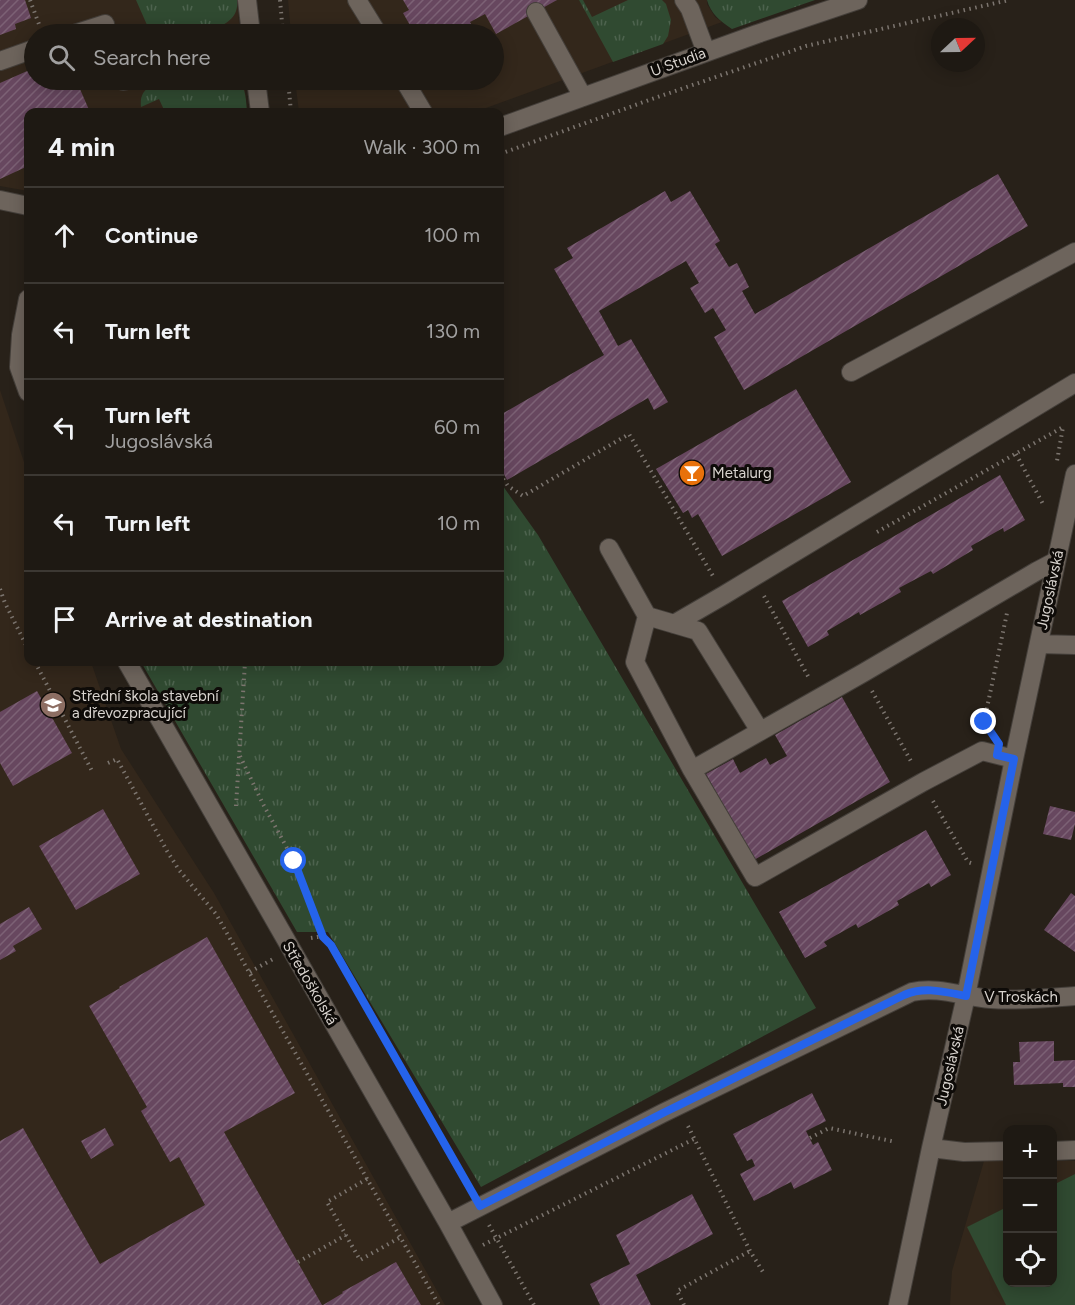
<!DOCTYPE html>
<html lang="en">
<head>
<meta charset="utf-8">
<style>
  :root { --surface:#1e1913; --page:#2b2621; --text:#f1f3f6; --muted:#a1a0a0; --line:#3c3833 }
  body { margin:0; font-family:Figtree,sans-serif; background:var(--page); color:var(--text) }
  .controls { position:absolute; right:18px; bottom:18px; display:grid; overflow:hidden; border-radius:12px; box-shadow:0 3px 15px #0003 }
  .controls button { width:54px; height:54px; display:grid; place-items:center; padding:0; border:0; border-bottom:2px solid var(--line); background:var(--surface); color:var(--text); font:30px sans-serif }
  .compass { position:absolute; left:931px; top:18px; width:54px; height:54px; border-radius:50%; background:var(--surface); box-shadow:0 3px 15px #0003; rotate:68deg }
  .stop { position:absolute; width:18px; height:18px; margin:-14px; border:4px solid #2563eb; border-radius:50%; background:#fff }
  .stop.end { background:#2563eb; border-color:#fff; box-shadow:0 2px 6px #0008 }
  .list { margin:0; padding:0; list-style:none }
  h2 { display:flex; justify-content:space-between; align-items:center; height:78px; margin:0; padding:0 24px; font-size:26px }
  h2 small { font-size:20px; font-weight:400; color:var(--muted) }
  .list li { display:grid; grid-template-columns:39px 1fr auto; gap:18px; align-items:center; box-sizing:border-box; height:96px; padding:0 24px; border-top:2px solid var(--line) }
  .list b { display:block; font-size:22px; white-space:nowrap }
  .list p { margin:0; font-size:20px; white-space:nowrap; color:var(--muted) }
  .list em { font-size:20px; font-style:normal; color:var(--muted) }
  .icon { flex:none; width:33px; height:33px; fill:none; stroke:currentColor; stroke-width:2; stroke-linecap:round; stroke-linejoin:round }
  .map { position:relative; flex:none; width:1075px; height:1305px; overflow:hidden }
  .search { position:absolute; background:var(--surface); box-shadow:0 3px 15px #0003; left:24px; top:24px; width:480px; height:66px; display:flex; align-items:center; gap:15px; box-sizing:border-box; padding:0 21px; border-radius:33px; color:var(--muted); font-size:22px }
  .panel { position:absolute; background:var(--surface); box-shadow:0 3px 15px #0003; left:24px; top:108px; width:480px; height:558px; border-radius:12px }
  .map>svg:first-child { display:block }
  .built { fill:#33271b }
  .grass { fill:url(#grass-tufts) }
  .garden { fill:#304a31 }
  .building { fill:url(#building-hatch) }
  .lines { fill:none; stroke-linecap:round; stroke-linejoin:round }
  .minor-casing { stroke:#443f3a; stroke-width:20 }
  .path { stroke:#7c756f; stroke-width:4; stroke-dasharray:1.5 4.5; stroke-linecap:butt }
  .minor { stroke:#6d645c; stroke-width:18 }
  .route { stroke:#2563eb; stroke-width:8 }
  .labels { text-anchor:middle; stroke-width:6; stroke-linejoin:round; paint-order:stroke }
  .street-label { font-size:15px; fill:#d9d4cf; stroke:#0e0b08 }
  .poi-label { font-size:15px; fill:#d9d4cf; stroke:#0e0b08; text-anchor:start }
</style>
</head>
<body>
<div class="map">
<svg width="1075" height="1305" viewBox="0 0 1075 1305">
  <defs>
    <pattern id="grass-tufts" width="24" height="20" patternUnits="userSpaceOnUse" patternTransform="scale(1.5)"><rect width="24" height="20" fill="#304a31"/><path d="M3 7l-1-3M5 7V3M7 7l1-3M15 17l-1-3M17 17v-4M19 17l1-3" fill="none" stroke="#4d634e"/></pattern>
    <pattern id="building-hatch" width="6" height="6" patternUnits="userSpaceOnUse" patternTransform="scale(1.5)"><rect width="6" height="6" fill="#67475f"/><path d="M-1 1l2-2M0 6l6-6M5 7l2-2" fill="none" stroke="#7c6175"/></pattern>
  </defs>
  <rect width="100%" height="100%" fill="#282119"/>
  <path class="built" d="M 0,0 L 237,0 L 240,34 L 34,34 L 34,80 L 244,80 L 247,112 L 28,112 L 28,191 L 0,186 Z
    M 288,0 L 707,0 L 707,4 L 715,17 L 722,22 L 475,112 L 299,112 L 295,80 L 494,80 L 494,34 L 291,34 Z
    M 0,390 L 28,474 L 28,662 L 91,662 L 121,749 L 214,893 L 445,1305 L 0,1305 Z
    M 984,1161 L 1007,1161 L 1008,1282 L 1052,1282 L 1053,1161 L 1075,1161 L 1075,1305 L 950,1305 L 952,1271 Z"/>
  <path class="grass" d="M 136,0 L 237,0 C 239,17 227,24 212,30 C 208,31 203,34 199,34 C 184,37 167,35 151,34 Z
    M 579,0 L 583,0 L 592,17 L 628,0 L 662,0 L 666,4 L 671,20 L 668,36 L 663,44 L 613,62 Z
    M 707,0 L 815,0 L 732,29 C 720,21 711,14 707,0 Z
    M 171,80 L 239,80 C 246,89 246,101 247,112 L 165,112 L 159,99 L 141,107 C 139,86 154,85 171,80 Z
    M 500,482 L 538,535 L 816,1008 L 481,1187 L 328,932 L 297,932 L 141,662 L 500,662 Z"/>
  <path class="garden" d="M 1075,1174 L 1075,1305 L 1006,1305 L 967,1227 L 1007,1207 L 1008,1282 L 1052,1282 L 1053,1185 Z"/>
  <path class="building" d="M 0,0 L 25,0 L 31,18 L 15,24 L 16,29 L 0,35 Z
    M 403,0 L 557,0 L 496,34 L 485,14 L 470,22 L 476,33 L 473,34 L 415,34 L 403,13 L 409,10 Z
    M 34,68 L 34,80 L 76,80 L 90,112 L 28,112 L 28,166 L 0,179 L 0,83 Z
    M 998,174 L 1028,226 L 744,390 L 714,337 L 726,330 L 713,308 L 705,313 L 690,288 L 699,283 L 686,261 L 599,311 L 618,346 L 631,339 L 668,402 L 654,410 L 648,398 L 507,480 L 500,467 L 500,415 L 604,355 L 554,269 L 573,258 L 567,248 L 665,191 L 671,202 L 690,191 L 720,241 L 715,244 L 729,267 L 737,263 L 749,287 L 742,291 L 755,314 Z
    M 796,389 L 851,482 L 722,556 L 698,514 L 692,518 L 688,510 L 683,513 L 656,469 Z
    M 1000,475 L 1025,520 L 1004,532 L 1003,528 L 971,546 L 973,550 L 933,574 L 931,571 L 899,588 L 901,592 L 860,615 L 859,612 L 827,631 L 829,635 L 808,647 L 782,601 Z
    M 37,691 L 72,753 L 13,786 L 0,763 L 0,712 Z
    M 842,697 L 890,782 L 754,860 L 706,774 L 733,759 L 740,773 L 766,758 L 770,765 L 787,756 L 775,735 Z
    M 1050,806 L 1075,812 L 1075,824 L 1071,840 L 1043,834 Z
    M 103,809 L 140,874 L 76,910 L 39,846 Z
    M 926,830 L 951,875 L 931,887 L 929,883 L 897,901 L 899,905 L 858,928 L 856,924 L 824,942 L 827,946 L 805,958 L 779,912 Z
    M 1071,893 L 1075,896 L 1075,952 L 1044,930 Z
    M 29,907 L 42,929 L 13,946 L 16,951 L 0,960 L 0,924 Z
    M 207,937 L 295,1093 L 224,1132 L 322,1305 L 0,1305 L 0,1141 L 23,1128 L 100,1264 L 205,1205 L 179,1157 L 170,1162 L 141,1111 L 147,1107 L 89,1006 L 120,988 L 119,987 Z
    M 1054,1041 L 1054,1061 L 1075,1060 L 1075,1087 L 1063,1087 L 1063,1083 L 1014,1085 L 1013,1062 L 1020,1062 L 1019,1042 Z
    M 812,1093 L 826,1121 L 806,1131 L 813,1145 L 818,1142 L 832,1170 L 794,1189 L 791,1182 L 754,1201 L 740,1174 L 755,1166 L 752,1159 L 747,1161 L 733,1134 Z
    M 105,1128 L 114,1145 L 91,1159 L 81,1141 Z
    M 692,1194 L 713,1234 L 636,1275 L 651,1305 L 600,1305 L 590,1284 L 630,1264 L 616,1235 Z
    M 396,1262 L 421,1305 L 323,1305 L 343,1293 L 342,1292 Z"/>
  <g class="lines">
    <g class="minor-casing">
      <path id="minor" d="M 247,0 L 251,34
        M 357,0 L 378,34
        M 684,0 L 690,9 L 706,52
        M 536,12 L 583,97
        M 74,34 L 105,24
        M 0,61 L 34,49
        M 256,80 L 260,112
        M 404,80 L 423,112
        M 123,81 L 128,80
        M 500,127 L 757,34 L 858,0
        M 0,200 L 28,206
        M 28,299 L 21,335 L 19,367 L 28,392
        M 851,372 L 1075,252
        M 609,548 L 647,616 L 635,662 L 692,770 L 755,877 L 923,782 L 982,751 L 1014,759
        M 647,616 L 698,631 L 760,731
        M 674,624 L 724,595 L 1075,383
        M 1039,644 L 1075,645
        M 127,662 L 448,1223 L 493,1305
        M 692,770 L 863,673 L 1037,571 L 1056,561
        M 931,1148 L 964,1152 L 1008,1151
        M 1052,1151 L 1075,1150
        M 448,1223 L 663,1113 L 912,992 C 938,986 964,997 991,999 C 1018,1001 1047,998 1075,996
        M 898,1305 L 931,1148 L 966,996 L 1014,759 L 1075,474"/>
    </g>
    <path class="path" d="M 30,0 L 40,27
      M 280,0 L 283,34
      M 288,80 L 291,112
      M 500,154 L 652,99 L 806,46 L 1009,0
      M 1016,454 L 1044,506
      M 500,474 L 508,486 L 523,496 L 629,434 L 713,576
      M 877,532 L 1063,427 L 1057,461
      M 0,589 L 5,603 L 28,649
      M 764,596 L 809,678
      M 35,662 L 92,771
      M 872,691 L 912,763
      M 990,731 L 984,722 L 1007,613
      M 240,756 L 263,804 L 294,861 L 323,937
      M 108,763 L 117,759 L 167,851 L 179,870 L 216,914 L 439,1305
      M 933,801 L 968,862 L 971,863
      M 236,806 L 245,662
      M 311,938 L 317,937 L 323,937 L 331,945 L 470,1189
      M 250,972 L 273,959
      M 688,1126 L 750,1251 L 763,1272
      M 810,1138 L 829,1128 L 896,1142
      M 367,1179 L 327,1202 L 360,1260 L 401,1237
      M 489,1225 L 534,1305
      M 483,1245 L 694,1139
      M 298,1262 L 346,1235
      M 684,1305 L 677,1291 L 750,1251"/>
    <use href="#minor" class="minor"/>
  </g>
  <g class="lines">
    <path class="route" d="M 294,861 L 323,937 L 331,945 L 480,1206 L 663,1113 L 904,995 C 925,986 945,992 966,996 L 1014,759 L 997,755 L 999,744 L 984,722"/>
  </g>
  <defs>
    <g id="bar-disc" transform="scale(1.35)"><circle r="9.5" fill="#e8710a" stroke="#0e0b08"/><path d="M-6-5H6L.8 .8V4.5H3.5V6h-7V4.5H-.8V.8Z" fill="#fff"/></g>
    <g id="school-disc" transform="scale(1.35)"><circle r="9.5" fill="#8d6e63" stroke="#0e0b08"/><path d="M0-5L7-2L0 1L-7-2ZM-4 1L0 2.5L4 1V4Q0 6-4 4Z" fill="#fff"/></g>
  </defs>
  <g fill-rule="evenodd">
    <use href="#bar-disc" x="692" y="473"/>
    <use href="#school-disc" x="53" y="705"/>
  </g>
  <g class="labels">
    <g class="street-label">
      <text transform="translate(678 62) rotate(-20)" y="5">U Studia</text>
      <text transform="translate(1050 590) rotate(-78)" y="5">Jugoslávská</text>
      <text transform="translate(310 983) rotate(60)" y="5">Středoškolská</text>
      <text x="1021" y="1002">V Troskách</text>
      <text transform="translate(950 1066) rotate(-77)" y="5">Jugoslávská</text>
    </g>
    <g class="poi-label">
      <text x="712" y="478">Metalurg</text>
      <text x="72" y="701">Střední škola stavební<tspan x="72" dy="17">a dřevozpracující</tspan></text>
    </g>
  </g>
</svg>
<div class="controls">
<button>+</button>
<button>−</button>
<button><svg class="icon" aria-label="locate" viewBox="0 0 24 24"><circle cx="12" cy="12" r="6"/><path d="M12 2v4M12 18v4M2 12h4M18 12h4"/></svg></button>
</div>
<svg class="compass" viewBox="-18 -18 36 36"><path d="M0-13l5 13h-10z" fill="#e53935"/><path d="M0 13l5-13h-10z" fill="#a1a0a0"/></svg>
<div class="stop" style="left:294px;top:861px"></div>
<div class="stop end" style="left:984px;top:722px"></div>
<div class="search"><svg class="icon" aria-label="search" viewBox="0 0 24 24"><circle cx="10" cy="10" r="6"/><path d="M15 15l6 6"/></svg>Search here</div>
<section class="panel">
<h2>4 min<small>Walk · 300 m</small></h2>
<ul class="list">
<li><svg class="icon" aria-label="ahead" viewBox="0 0 24 24"><path d="M12 20V5M6 11l6-6 6 6"/></svg><div><b>Continue</b></div><em>100 m</em></li>
<li><svg class="icon" aria-label="left" viewBox="0 0 24 24"><path d="M17 20v-9H6M10 6l-5 5 5 5"/></svg><div><b>Turn left</b></div><em>130 m</em></li>
<li><svg class="icon" aria-label="left" viewBox="0 0 24 24"><path d="M17 20v-9H6M10 6l-5 5 5 5"/></svg><div><b>Turn left</b><p>Jugoslávská</p></div><em>60 m</em></li>
<li><svg class="icon" aria-label="left" viewBox="0 0 24 24"><path d="M17 20v-9H6M10 6l-5 5 5 5"/></svg><div><b>Turn left</b></div><em>10 m</em></li>
<li><svg class="icon" aria-label="arrive" viewBox="0 0 24 24"><path d="M6 21V4h12l-3 4 3 4H6"/></svg><div><b>Arrive at destination</b></div></li>
</ul>
</section>
</div>
</body>
</html>
